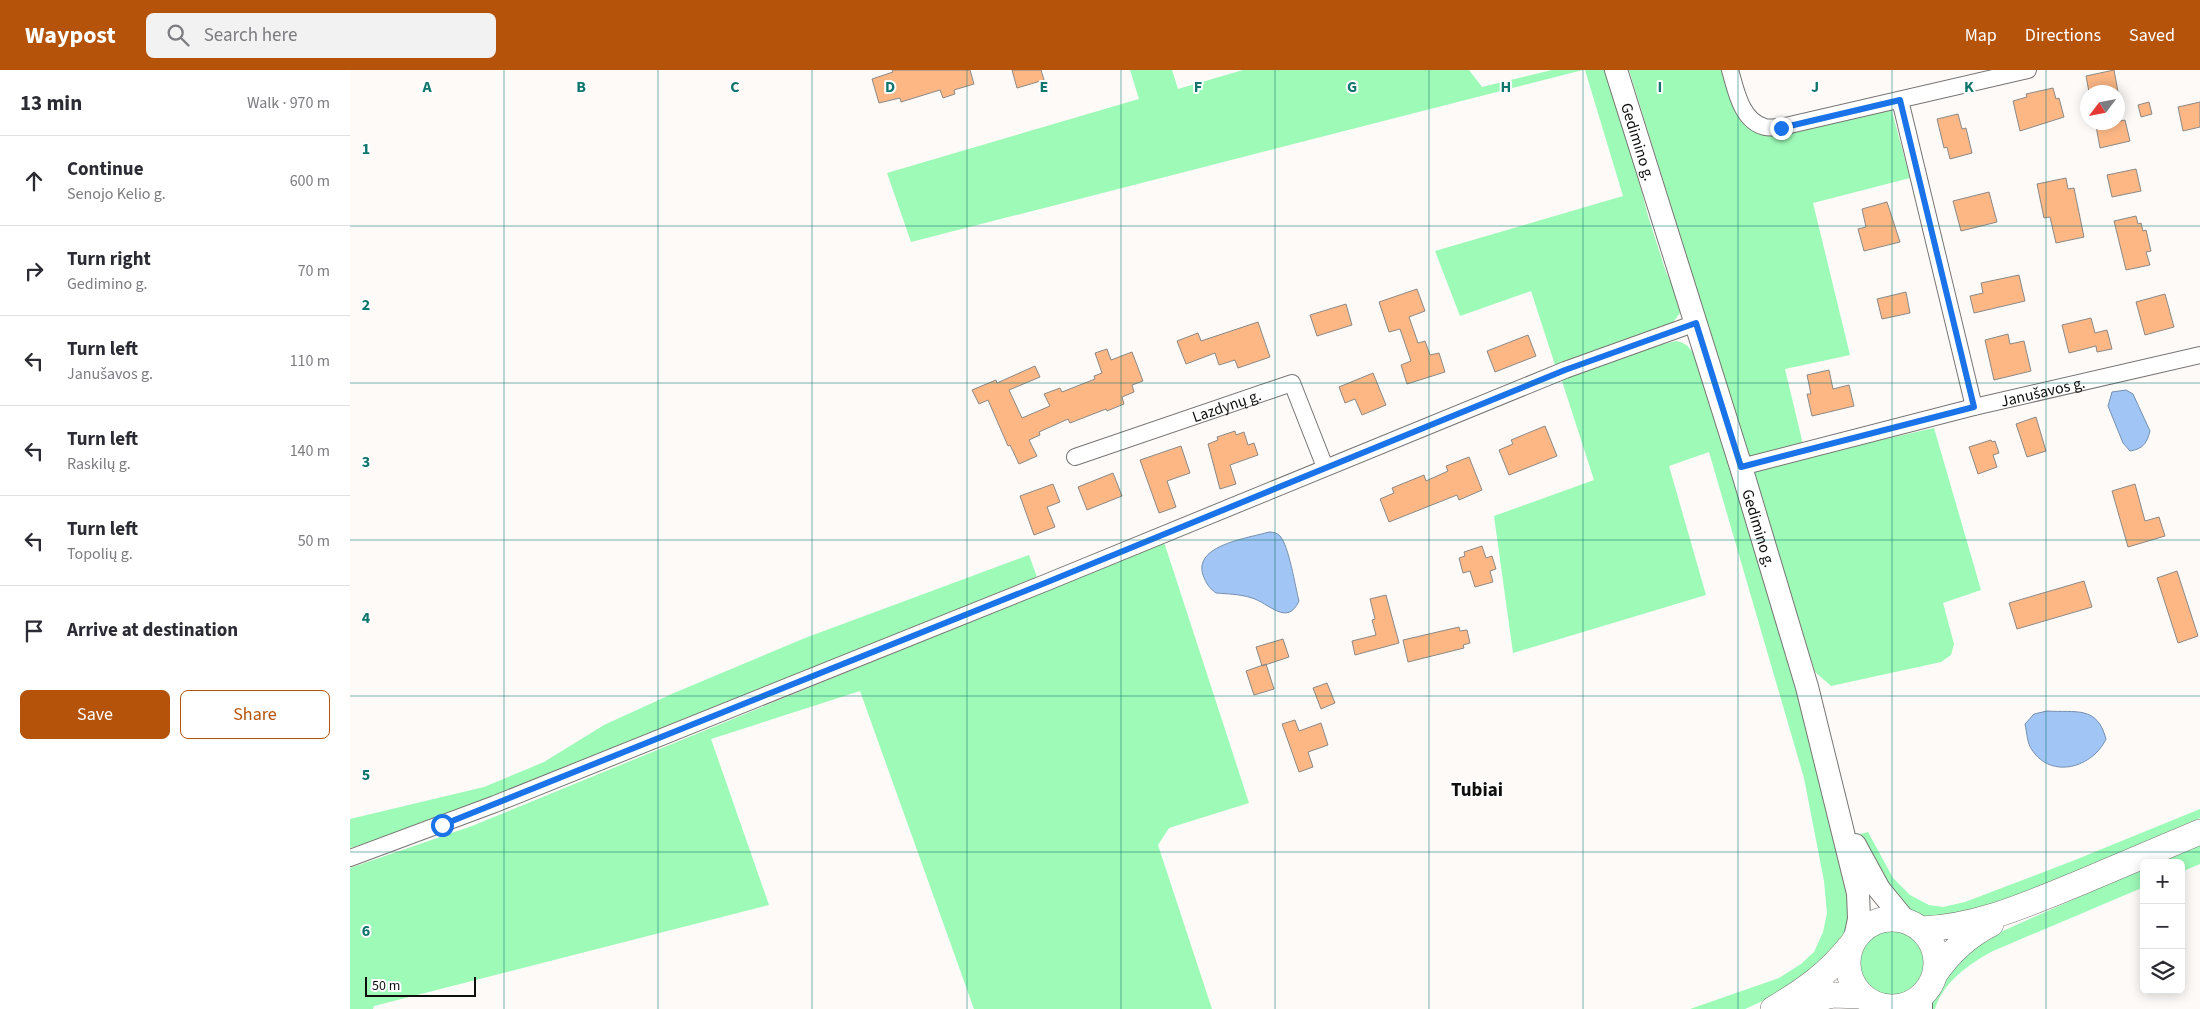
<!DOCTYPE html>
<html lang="en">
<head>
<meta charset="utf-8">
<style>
  :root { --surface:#fff; --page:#f2f2f3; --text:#2b2b33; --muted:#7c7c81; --line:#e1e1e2; --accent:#b45309 }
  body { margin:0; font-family:"Source Sans 3",sans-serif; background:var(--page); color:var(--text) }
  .controls { position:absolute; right:15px; bottom:15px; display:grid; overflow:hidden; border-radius:8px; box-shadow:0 2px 12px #0003 }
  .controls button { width:45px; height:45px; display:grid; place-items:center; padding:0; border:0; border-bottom:1px solid var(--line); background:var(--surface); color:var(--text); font:25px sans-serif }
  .compass { position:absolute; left:1730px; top:15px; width:45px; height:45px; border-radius:50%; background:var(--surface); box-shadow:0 2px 12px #0003; rotate:238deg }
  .scale { position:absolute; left:15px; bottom:12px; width:111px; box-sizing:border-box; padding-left:5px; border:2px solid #0e0e0d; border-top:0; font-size:14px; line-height:18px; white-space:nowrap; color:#0e0e0d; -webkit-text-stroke:4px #fff; paint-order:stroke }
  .stop { position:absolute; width:15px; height:15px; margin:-11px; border:4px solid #1a73e8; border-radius:50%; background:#fff }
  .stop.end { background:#1a73e8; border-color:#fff; box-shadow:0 1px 5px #0008 }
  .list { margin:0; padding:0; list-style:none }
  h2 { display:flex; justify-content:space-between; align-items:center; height:65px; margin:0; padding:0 20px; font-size:21px }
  h2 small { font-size:16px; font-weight:400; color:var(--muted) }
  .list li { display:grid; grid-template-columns:32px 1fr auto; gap:15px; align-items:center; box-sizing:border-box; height:90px; padding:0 20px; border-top:1px solid var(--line) }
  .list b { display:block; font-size:19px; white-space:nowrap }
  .list p { margin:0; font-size:16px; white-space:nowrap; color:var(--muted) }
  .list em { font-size:16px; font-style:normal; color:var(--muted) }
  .actions { display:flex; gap:10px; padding:15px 20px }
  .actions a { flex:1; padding:11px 0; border:1px solid var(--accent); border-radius:8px; text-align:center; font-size:18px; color:var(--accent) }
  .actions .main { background:var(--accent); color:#fff }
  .icon { flex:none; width:28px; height:28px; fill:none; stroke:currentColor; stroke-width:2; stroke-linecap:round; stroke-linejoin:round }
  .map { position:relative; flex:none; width:1850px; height:939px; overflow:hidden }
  header { display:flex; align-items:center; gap:30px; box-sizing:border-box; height:70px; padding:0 25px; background:var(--accent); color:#fff }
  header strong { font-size:24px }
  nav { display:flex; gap:28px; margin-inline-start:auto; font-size:18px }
  .search { width:350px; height:45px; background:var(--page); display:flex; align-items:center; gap:12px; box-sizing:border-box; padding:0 18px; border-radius:8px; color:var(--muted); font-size:19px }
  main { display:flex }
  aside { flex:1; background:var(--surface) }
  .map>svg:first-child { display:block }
  .green { fill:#9dfab7 }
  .water { fill:#a1c6f5; stroke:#758faf }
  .building { fill:#fcb785; stroke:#8b8987 }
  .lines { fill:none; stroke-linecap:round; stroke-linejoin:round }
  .minor-casing { stroke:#777573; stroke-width:18 }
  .secondary-casing { stroke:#777573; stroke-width:24 }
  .primary-casing { stroke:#777573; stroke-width:26 }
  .minor { stroke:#fff; stroke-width:16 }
  .secondary { stroke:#fff; stroke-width:22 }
  .primary { stroke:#fff; stroke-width:25 }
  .route { stroke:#1a73e8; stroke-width:6 }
  .grid { fill:none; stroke:#0f766e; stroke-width:1; stroke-opacity:0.55 }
  .labels { text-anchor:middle; stroke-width:4; stroke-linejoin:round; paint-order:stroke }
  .street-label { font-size:16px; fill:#0e0e0d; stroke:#fff }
  .quarter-label { font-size:19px; font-weight:bold; fill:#0e0e0d; stroke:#fff }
  .grid-label { font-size:16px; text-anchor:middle; font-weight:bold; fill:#0f766e; stroke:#fff; stroke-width:4; stroke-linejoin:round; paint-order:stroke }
</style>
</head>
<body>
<header>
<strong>Waypost</strong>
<div class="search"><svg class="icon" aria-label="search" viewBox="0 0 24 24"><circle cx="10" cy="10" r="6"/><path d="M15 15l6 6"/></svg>Search here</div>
<nav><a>Map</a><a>Directions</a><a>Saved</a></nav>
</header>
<main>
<aside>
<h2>13 min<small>Walk · 970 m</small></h2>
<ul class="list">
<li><svg class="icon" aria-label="ahead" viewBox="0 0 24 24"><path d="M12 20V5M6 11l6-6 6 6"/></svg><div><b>Continue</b><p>Senojo Kelio g.</p></div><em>600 m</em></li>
<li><svg class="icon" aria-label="right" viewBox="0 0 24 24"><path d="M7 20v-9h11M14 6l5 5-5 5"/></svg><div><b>Turn right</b><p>Gedimino g.</p></div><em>70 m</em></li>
<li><svg class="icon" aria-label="left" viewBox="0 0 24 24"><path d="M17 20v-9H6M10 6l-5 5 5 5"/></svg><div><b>Turn left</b><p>Janušavos g.</p></div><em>110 m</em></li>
<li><svg class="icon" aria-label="left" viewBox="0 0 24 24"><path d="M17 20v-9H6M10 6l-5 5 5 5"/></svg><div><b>Turn left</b><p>Raskilų g.</p></div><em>140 m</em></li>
<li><svg class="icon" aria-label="left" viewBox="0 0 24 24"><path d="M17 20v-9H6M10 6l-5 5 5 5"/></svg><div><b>Turn left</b><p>Topolių g.</p></div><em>50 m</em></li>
<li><svg class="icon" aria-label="arrive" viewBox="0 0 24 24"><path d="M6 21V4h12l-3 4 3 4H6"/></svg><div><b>Arrive at destination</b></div></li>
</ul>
<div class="actions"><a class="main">Save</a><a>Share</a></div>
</aside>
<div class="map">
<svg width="1850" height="939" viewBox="0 0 1850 939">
  <rect width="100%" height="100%" fill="#fdfaf8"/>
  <path class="green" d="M 780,0 L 822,0 L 828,19 L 893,0 L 1119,0 L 1132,17 L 1202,0 L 1233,0 L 561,172 L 537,103 L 789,29 Z
    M 1235,0 L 1260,0 L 1298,146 L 1316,202 L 1330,230 L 1330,243 L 1321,255 L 1206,298 L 1181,221 L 1110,246 L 1085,181 L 1273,126 Z
    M 1279,0 L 1380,0 L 1388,26 L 1414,57 L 1541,38 L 1560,108 L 1463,133 L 1500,285 L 1435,299 L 1456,387 L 1584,358 L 1631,520 L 1593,533 L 1604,574 L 1601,585 L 1591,592 L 1481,616 L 1465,602 Z
    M 1326,271 C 1338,273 1343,281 1347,292 L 1448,621 L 1502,816 L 1504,856 L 1445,916 L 1395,939 L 1340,939 L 1429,908 L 1451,894 L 1464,882 L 1473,862 L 1477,843 L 1474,811 L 1454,708 L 1359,382 L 1319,396 L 1356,525 L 1163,583 L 1144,446 L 1244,410 L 1211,308 L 1289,280 Z
    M 814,472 L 899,733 L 819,758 L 808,775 L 862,939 L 624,939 L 510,621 L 361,669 L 419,835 L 24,936 L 23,939 L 0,939 L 0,798 L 122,756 Z
    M 679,485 L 687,507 L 61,760 L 0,778 L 0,749 L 134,717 L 194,692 L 254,655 L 324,623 L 455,568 Z
    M 1850,739 L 1850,748 L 1647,835 L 1578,849 L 1555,837 L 1529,808 L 1510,764 L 1518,762 L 1543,808 L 1560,825 L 1579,835 L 1593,837 L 1615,832 L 1725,790 Z
    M 1850,774 L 1850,794 L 1831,802 L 1831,793 L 1807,793 Z
    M 1794,798 L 1794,817 L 1643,881 C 1619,894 1593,912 1585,939 L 1577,939 L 1585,920 L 1598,900 L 1626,873 Z
    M1506 891a36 36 0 1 1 72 0a36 36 0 1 1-72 0Z"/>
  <path class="water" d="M 1776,320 L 1783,324 L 1800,361 C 1797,373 1793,379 1780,381 L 1773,373 L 1758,336 L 1762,322 Z
    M 919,462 C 924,462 927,463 930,466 C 939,476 945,516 949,531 C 937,557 919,533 902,528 C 890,524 878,524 866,523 C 859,518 856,513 853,505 C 843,475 899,468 919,462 Z
    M 1697,641 C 1726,643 1747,635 1756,669 C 1743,697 1702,710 1682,680 C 1677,673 1677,663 1675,654 L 1684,644 Z"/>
  <path class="building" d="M 542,0 L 620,0 L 624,14 L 604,20 L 605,24 L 593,28 L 590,20 L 551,32 L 550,28 L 529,33 L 522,9 L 543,2 Z
    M 662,0 L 691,0 L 694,10 L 667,18 Z
    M 1764,0 L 1768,22 L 1739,22 L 1736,6 Z
    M 1703,18 L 1706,29 L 1709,28 L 1714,47 L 1670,61 L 1663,31 L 1677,27 L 1676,24 Z
    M 1799,32 L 1802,44 L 1791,47 L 1788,35 Z
    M 1850,32 L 1850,57 L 1833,61 L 1828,37 Z
    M 1608,44 L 1612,59 L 1616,58 L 1622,83 L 1600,89 L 1597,77 L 1594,78 L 1587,49 Z
    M 1775,50 L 1780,71 L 1750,78 L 1746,56 Z
    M 1786,99 L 1791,121 L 1762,127 L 1757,105 Z
    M 1716,108 L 1718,119 L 1724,118 L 1734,167 L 1706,173 L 1700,147 L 1694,148 L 1687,114 Z
    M 1639,122 L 1647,152 L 1611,161 L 1603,131 Z
    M 1537,132 L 1550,172 L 1514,181 L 1508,159 L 1516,157 L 1512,139 Z
    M 1786,146 L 1788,154 L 1791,153 L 1793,161 L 1796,160 L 1801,181 L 1796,182 L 1800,195 L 1776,200 L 1764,151 Z
    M 1669,205 L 1675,231 L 1624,243 L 1620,226 L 1633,223 L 1631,213 Z
    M 1067,219 L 1075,241 L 1059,247 L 1068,273 L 1075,271 L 1080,285 L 1089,283 L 1095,302 L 1057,314 L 1051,295 L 1061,291 L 1050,259 L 1039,262 L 1029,232 Z
    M 1556,222 L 1560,243 L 1532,249 L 1527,229 Z
    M 1815,224 L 1824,257 L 1795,265 L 1786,232 Z
    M 996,234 L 1002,255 L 967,266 L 960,245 Z
    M 1741,248 L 1745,263 L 1757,260 L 1762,279 L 1747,282 L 1746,276 L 1719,283 L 1712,255 Z
    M 908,252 L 920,287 L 888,298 L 885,290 L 869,295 L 865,283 L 836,294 L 827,271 L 848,263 L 851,271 Z
    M 1658,264 L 1660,274 L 1674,271 L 1681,301 L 1644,310 L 1635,270 Z
    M 1178,265 L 1186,286 L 1145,302 L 1137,281 Z
    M 757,279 L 761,290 L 782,282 L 793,311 L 782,315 L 784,322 L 772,327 L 774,334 L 757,341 L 756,339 L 720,353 L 718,349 L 689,362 L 690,365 L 679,370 L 687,386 L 669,394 L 660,375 L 658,376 L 638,330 L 629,334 L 622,320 L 646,310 L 647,313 L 685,296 L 690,307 L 659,320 L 672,348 L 700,336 L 694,324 L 710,318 L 712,322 L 745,309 L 744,306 L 752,303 L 745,283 Z
    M 1479,300 L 1483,319 L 1499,315 L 1504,336 L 1462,346 L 1457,324 L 1461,324 L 1457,305 Z
    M 1023,303 L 1036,335 L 1012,345 L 1005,329 L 995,333 L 989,317 Z
    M 1686,347 L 1696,381 L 1677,387 L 1666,354 Z
    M 1195,356 L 1207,386 L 1159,405 L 1149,380 L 1163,374 L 1161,370 Z
    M 885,361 L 886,365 L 894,362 L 898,375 L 904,373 L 908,385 L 880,395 L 886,414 L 870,419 L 858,374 L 868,370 L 867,367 Z
    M 1641,370 L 1642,372 L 1645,371 L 1649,383 L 1643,385 L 1647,397 L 1628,404 L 1619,377 Z
    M 831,376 L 840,403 L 817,411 L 826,437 L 809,443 L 790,390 Z
    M 1119,387 L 1132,420 L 1109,430 L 1107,425 L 1039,452 L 1030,429 L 1044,423 L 1042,418 L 1074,405 L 1076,411 L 1098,401 L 1096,396 Z
    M 763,403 L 772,426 L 737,440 L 728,417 Z
    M 703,414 L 710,432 L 697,437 L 705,457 L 684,465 L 670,426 Z
    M 1785,414 L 1795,451 L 1809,447 L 1815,466 L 1778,477 L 1762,421 Z
    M 1132,476 L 1136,488 L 1142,486 L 1146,499 L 1140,501 L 1143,512 L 1125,517 L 1120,501 L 1113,503 L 1109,488 L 1115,486 L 1114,482 Z
    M 1827,501 L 1848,566 L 1828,573 L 1807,508 Z
    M 1734,511 L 1742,537 L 1667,559 L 1659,533 Z
    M 1036,525 L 1049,573 L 1005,585 L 1002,571 L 1026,565 L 1022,550 L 1025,549 L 1020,529 Z
    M 1109,557 L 1110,561 L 1117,560 L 1120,573 L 1113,575 L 1114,578 L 1058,592 L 1053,570 Z
    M 933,569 L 939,587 L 912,596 L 906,577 Z
    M 916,594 L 924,619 L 904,625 L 896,601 Z
    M 977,613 L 985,633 L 971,639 L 963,618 Z
    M 945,650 L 949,661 L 971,653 L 978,675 L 958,682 L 963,697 L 949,702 L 932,654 Z"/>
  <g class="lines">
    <g class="minor-casing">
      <g id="minor">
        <path d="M 1380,0 C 1386,20 1391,51 1415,57 C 1420,58 1426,57 1431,57 L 1678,0"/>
        <path d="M 1550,30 L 1624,337"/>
        <path id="s1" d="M 725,387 L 942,313 L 975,397"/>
        <path id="s2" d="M 1391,397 L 1624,337 L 1850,285"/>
        <path d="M 0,788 L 145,734 L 695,513 L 1215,300 L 1346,253"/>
      </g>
    </g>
    <g class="secondary-casing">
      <g id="secondary">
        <path id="s3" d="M 1266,0 L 1391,397 L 1457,617 L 1508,823 L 1509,849 L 1505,868"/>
        <path d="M 1505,775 L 1529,819 L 1556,852"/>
        <path d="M 1532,937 L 1534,939"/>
        <path d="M 1571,939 L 1571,927"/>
      </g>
    </g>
    <g class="primary-casing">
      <path id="primary" d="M1498 893a44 44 0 1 1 88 0a44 44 0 1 1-88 0Z
        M 1571,859 C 1626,857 1676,835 1727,814 C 1768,797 1809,779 1850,762
        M 1585,904 C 1600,882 1617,866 1641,854
        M 1444,934 L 1483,925 L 1511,926
        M 1423,939 C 1453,921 1478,904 1500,876"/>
    </g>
    <use href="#minor" class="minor"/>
    <use href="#secondary" class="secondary"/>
    <use href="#primary" class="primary"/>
  </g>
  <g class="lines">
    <path class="route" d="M 92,755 L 695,513 L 1215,300 L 1346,253 L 1391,397 L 1624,337 L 1550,30 L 1431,58"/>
  </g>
  <path class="grid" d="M 154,0 L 154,939M 308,0 L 308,939M 462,0 L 462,939M 617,0 L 617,939M 771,0 L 771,939M 925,0 L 925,939M 1079,0 L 1079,939M 1233,0 L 1233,939M 1388,0 L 1388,939M 1542,0 L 1542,939M 1696,0 L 1696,939M 0,156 L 1850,156M 0,313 L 1850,313M 0,470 L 1850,470M 0,626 L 1850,626M 0,782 L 1850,782"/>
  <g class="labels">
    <g class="street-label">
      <text dy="6" stroke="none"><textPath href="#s3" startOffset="75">Gedimino g.</textPath></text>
      <text dy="6" stroke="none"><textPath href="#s2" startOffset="311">Janušavos g.</textPath></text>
      <text dy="6" stroke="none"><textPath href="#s1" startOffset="160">Lazdynų g.</textPath></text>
      <text dy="6" stroke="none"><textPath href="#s3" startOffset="480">Gedimino g.</textPath></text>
    </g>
    <g class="quarter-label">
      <text x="1127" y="726">Tubiai</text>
    </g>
  </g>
  <g class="grid-label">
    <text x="77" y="22">A</text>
    <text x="231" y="22">B</text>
    <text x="385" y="22">C</text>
    <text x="540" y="22">D</text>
    <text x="694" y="22">E</text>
    <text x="848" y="22">F</text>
    <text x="1002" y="22">G</text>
    <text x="1156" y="22">H</text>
    <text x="1310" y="22">I</text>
    <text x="1465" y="22">J</text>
    <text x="1619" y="22">K</text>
    <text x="16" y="84">1</text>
    <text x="16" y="240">2</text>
    <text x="16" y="397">3</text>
    <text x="16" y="553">4</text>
    <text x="16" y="710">5</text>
    <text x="16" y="866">6</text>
  </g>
</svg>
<div class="controls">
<button>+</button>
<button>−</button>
<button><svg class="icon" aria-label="layers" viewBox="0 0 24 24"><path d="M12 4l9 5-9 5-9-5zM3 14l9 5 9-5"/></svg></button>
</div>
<svg class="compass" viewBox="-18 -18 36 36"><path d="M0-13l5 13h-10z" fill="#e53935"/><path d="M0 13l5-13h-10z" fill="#7c7c81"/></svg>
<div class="scale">50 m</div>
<div class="stop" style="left:92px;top:755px"></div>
<div class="stop end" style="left:1431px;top:58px"></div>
</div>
</main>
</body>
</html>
